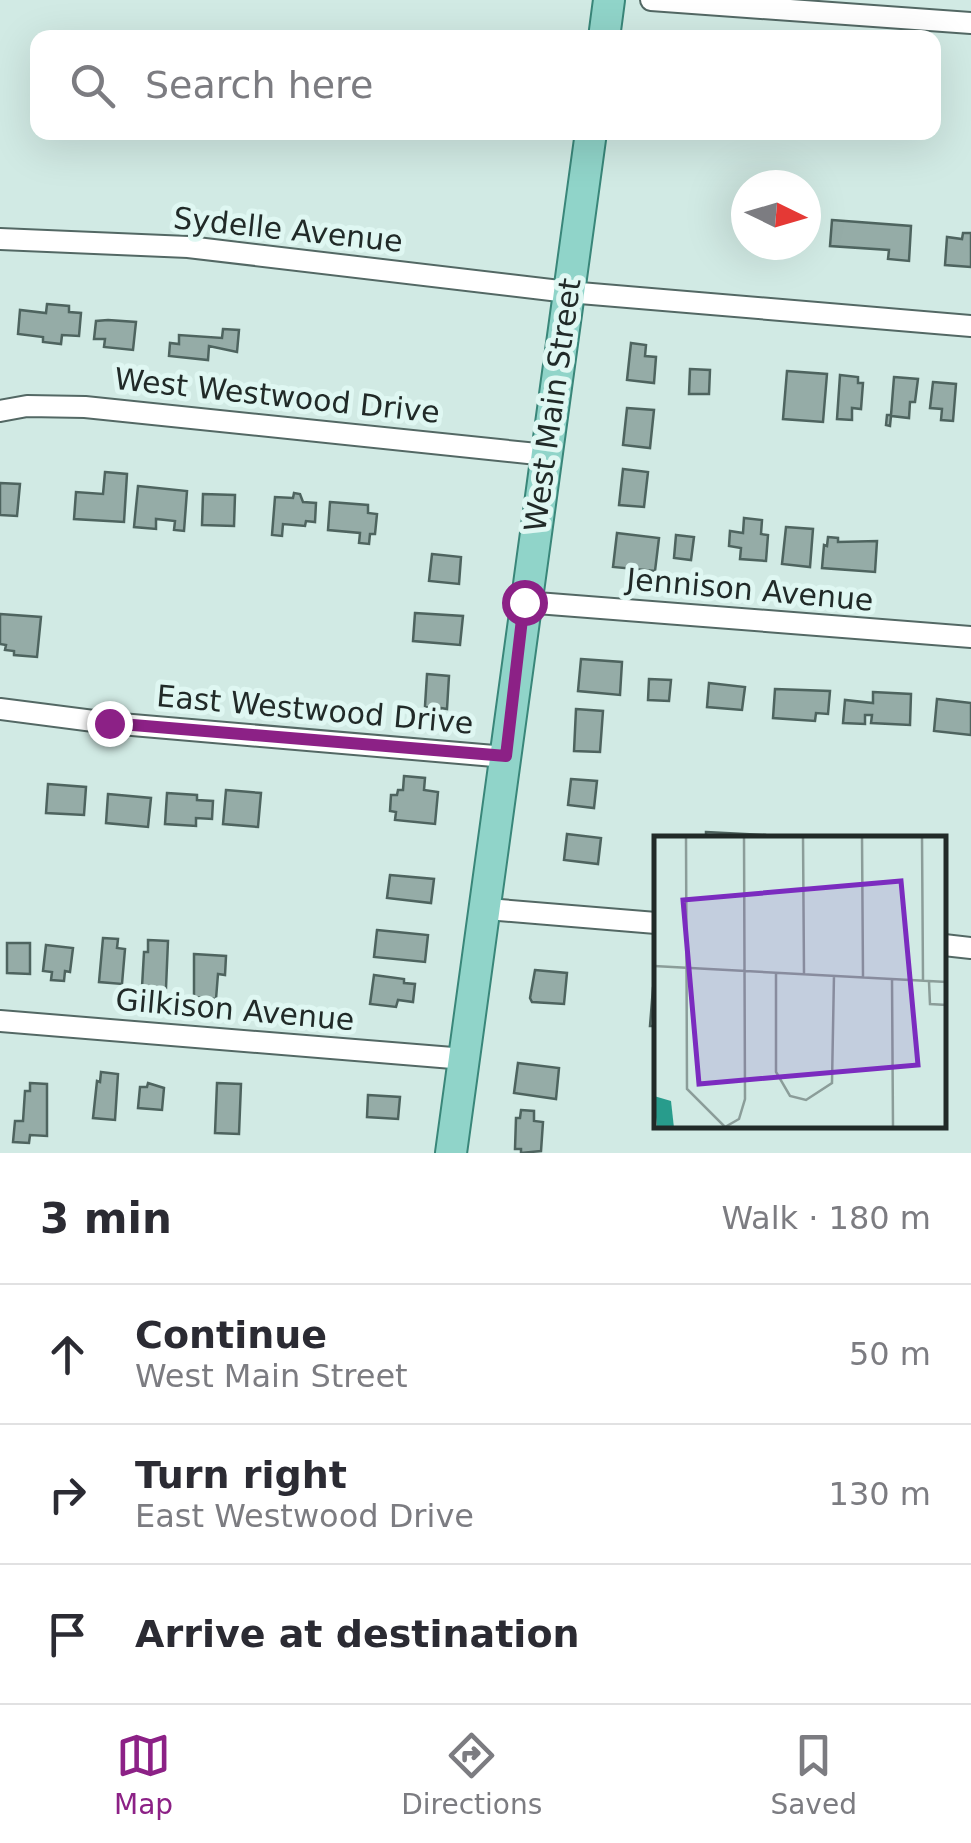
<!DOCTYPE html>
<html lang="en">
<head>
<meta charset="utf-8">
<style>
  :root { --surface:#fff; --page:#f2f2f3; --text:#2b2b33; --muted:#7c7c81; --line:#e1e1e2; --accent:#8c2186 }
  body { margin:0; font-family:"DejaVu Sans",sans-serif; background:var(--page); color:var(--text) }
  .compass { position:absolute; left:731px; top:170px; width:90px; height:90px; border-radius:50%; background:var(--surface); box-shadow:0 10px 40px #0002; rotate:95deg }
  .stop { position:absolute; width:30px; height:30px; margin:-22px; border:8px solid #8c2186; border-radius:50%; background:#fff }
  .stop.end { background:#8c2186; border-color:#fff; box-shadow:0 2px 10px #0008 }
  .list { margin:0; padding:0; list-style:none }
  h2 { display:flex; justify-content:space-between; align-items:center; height:130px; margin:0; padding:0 40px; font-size:42px }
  h2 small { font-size:32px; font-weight:400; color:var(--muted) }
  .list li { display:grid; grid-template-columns:65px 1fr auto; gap:30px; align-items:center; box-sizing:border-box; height:140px; padding:0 40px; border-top:2px solid var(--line) }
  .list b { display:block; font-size:38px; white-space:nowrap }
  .list p { margin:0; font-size:32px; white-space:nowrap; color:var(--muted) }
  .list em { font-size:32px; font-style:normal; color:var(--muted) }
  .icon { flex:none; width:55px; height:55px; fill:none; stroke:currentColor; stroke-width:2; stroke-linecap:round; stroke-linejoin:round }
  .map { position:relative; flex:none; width:971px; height:1153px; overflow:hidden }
  .search { position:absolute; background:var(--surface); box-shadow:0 10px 40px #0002; left:30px; right:30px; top:30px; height:110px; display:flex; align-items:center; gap:25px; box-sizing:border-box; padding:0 35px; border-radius:20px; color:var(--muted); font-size:38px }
  .sheet { height:550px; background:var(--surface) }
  nav { display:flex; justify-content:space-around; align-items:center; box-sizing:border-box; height:140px; border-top:2px solid var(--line); background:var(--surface); font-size:28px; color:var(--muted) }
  nav a { display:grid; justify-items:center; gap:5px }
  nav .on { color:var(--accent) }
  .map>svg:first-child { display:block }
  .building { fill:#95aca7; stroke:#4e645f; stroke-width:2.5 }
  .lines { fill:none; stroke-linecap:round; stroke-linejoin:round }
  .minor-casing { stroke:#536864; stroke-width:24 }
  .primary-casing { stroke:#398679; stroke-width:34 }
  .minor { stroke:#fff; stroke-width:20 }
  .primary { stroke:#90d4c9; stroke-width:30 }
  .route { stroke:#8c2186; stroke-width:12 }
  .labels { text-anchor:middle; stroke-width:10; stroke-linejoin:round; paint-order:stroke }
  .street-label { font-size:30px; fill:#212a28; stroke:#dff7f2 }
  .inset-road { fill:none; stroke:#8b9d99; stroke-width:2.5 }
  .view { fill:#7b2cbf; fill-opacity:0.15; stroke:#7b2cbf; stroke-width:5 }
  .inset-edge { fill:none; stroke:#212a28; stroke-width:5 }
</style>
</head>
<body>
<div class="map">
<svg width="971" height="1153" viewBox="0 0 971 1153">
  <rect width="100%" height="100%" fill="#d1eae4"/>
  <path class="building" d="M 832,220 L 911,226 L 909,261 L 888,259 L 889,250 L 830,246 Z
    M 963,233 L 971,233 L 971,267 L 945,265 L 947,237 L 962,239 Z
    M 47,304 L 69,306 L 69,312 L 81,313 L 79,336 L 62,335 L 61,344 L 43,342 L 43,337 L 18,334 L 20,310 L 46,313 Z
    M 108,320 L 136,322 L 133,350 L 104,347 L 105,339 L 94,339 L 96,321 Z
    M 223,329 L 239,330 L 237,352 L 209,346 L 208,360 L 169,356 L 170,343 L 179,344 L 179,335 L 222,338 Z
    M 631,343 L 646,345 L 645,356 L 656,357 L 654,383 L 627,380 Z
    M 690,369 L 710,370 L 709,394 L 689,394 Z
    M 787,371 L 827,374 L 823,422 L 783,419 Z
    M 840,375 L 858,377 L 858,383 L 863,383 L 861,409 L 852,408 L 852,420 L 837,419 Z
    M 894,377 L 918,379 L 915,402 L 910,402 L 909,418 L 891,416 L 890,426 L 886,425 L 887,415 L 891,415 Z
    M 933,382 L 956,384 L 953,421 L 941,420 L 942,409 L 930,408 Z
    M 627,408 L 654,410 L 650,448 L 623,445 Z
    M 623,469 L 648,472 L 644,507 L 619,505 Z
    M 105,472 L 127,474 L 124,522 L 74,519 L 76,492 L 103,494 Z
    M 0,483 L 20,484 L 17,516 L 0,515 Z
    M 138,486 L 187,491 L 184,531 L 174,530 L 175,521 L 156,519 L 156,529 L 134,527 Z
    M 294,493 L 300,494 L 303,502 L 316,503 L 315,522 L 306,521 L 305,526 L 283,524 L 282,536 L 272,535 L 275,497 L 293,498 Z
    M 203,494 L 235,495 L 234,526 L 202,525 Z
    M 330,502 L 368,505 L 368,513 L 377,514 L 375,534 L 370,534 L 369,544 L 359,543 L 360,533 L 328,530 Z
    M 744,518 L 762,520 L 761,534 L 768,535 L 766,561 L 740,559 L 741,548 L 729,546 L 730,531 L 743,533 Z
    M 786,527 L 813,529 L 810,567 L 782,564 Z
    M 617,533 L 659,538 L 655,571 L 613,567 Z
    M 676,535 L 694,537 L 691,560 L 674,558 Z
    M 828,537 L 838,538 L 838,542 L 877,541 L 875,572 L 822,568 L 824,545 L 827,546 Z
    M 432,554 L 461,557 L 459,584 L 429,581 Z
    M 415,613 L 463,616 L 460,645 L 413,641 Z
    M 0,614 L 41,617 L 37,657 L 14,655 L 14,651 L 5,650 L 6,645 L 0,644 Z
    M 581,659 L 622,662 L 620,695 L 578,691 Z
    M 427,674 L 449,676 L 447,709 L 441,708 L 441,712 L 425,706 Z
    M 649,679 L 671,680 L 669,701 L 648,700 Z
    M 709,683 L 745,687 L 742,710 L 707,707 Z
    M 775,689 L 830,691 L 828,714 L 816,713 L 815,721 L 773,718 Z
    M 873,692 L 911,694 L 910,725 L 871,723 L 872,715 L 865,715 L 865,724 L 843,723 L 845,700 L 873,703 Z
    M 937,699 L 971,703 L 971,735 L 934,731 Z
    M 576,709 L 603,711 L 600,752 L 574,751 Z
    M 404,776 L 425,778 L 424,790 L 438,792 L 435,824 L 395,820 L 396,812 L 390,811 L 391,795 L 397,795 L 398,790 L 403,790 Z
    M 571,779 L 597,781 L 594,808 L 568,805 Z
    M 48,784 L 86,787 L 84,815 L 46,813 Z
    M 226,790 L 261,793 L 258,827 L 223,824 Z
    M 167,793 L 197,795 L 197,800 L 213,801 L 212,819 L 196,818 L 196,826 L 165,824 Z
    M 108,794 L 151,798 L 148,827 L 106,823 Z
    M 706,832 L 765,835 L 765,838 L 706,838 Z
    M 567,834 L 601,838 L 598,864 L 564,860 Z
    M 390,875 L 434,879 L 431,903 L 387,898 Z
    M 377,930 L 428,935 L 425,962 L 374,957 Z
    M 103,938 L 118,939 L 117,948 L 125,949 L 122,984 L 99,982 Z
    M 148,940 L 168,941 L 166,988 L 142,987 L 144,952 L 148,952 Z
    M 7,943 L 30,943 L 30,974 L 7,973 Z
    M 46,945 L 73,948 L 70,972 L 65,971 L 64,981 L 51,980 L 52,972 L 43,971 Z
    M 194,954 L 226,956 L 225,975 L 218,974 L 216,999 L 194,997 Z
    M 535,970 L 567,973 L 564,1004 L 532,1002 L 530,998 Z
    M 374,975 L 404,979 L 404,983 L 415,984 L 413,1002 L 398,1000 L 396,1007 L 370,1004 Z
    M 653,988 L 656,988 L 656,1026 L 650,1026 Z
    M 518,1063 L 559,1068 L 556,1099 L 514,1093 Z
    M 101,1072 L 118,1074 L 115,1120 L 93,1118 L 97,1081 L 100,1082 Z
    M 30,1083 L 47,1084 L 47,1136 L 30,1135 L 29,1143 L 13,1142 L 15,1121 L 23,1121 L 25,1091 L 30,1091 Z
    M 148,1083 L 164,1088 L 162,1110 L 138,1108 L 140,1087 L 147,1087 Z
    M 217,1083 L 241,1084 L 239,1134 L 215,1133 Z
    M 368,1095 L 400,1097 L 398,1119 L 367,1117 Z
    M 521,1110 L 534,1111 L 534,1121 L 543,1122 L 541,1151 L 521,1153 L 521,1149 L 515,1149 L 516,1118 L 520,1118 Z"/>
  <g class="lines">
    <g class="minor-casing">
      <path id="minor" d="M 651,0 L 971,23
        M 0,239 L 188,247 L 568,292 L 971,326
        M 0,411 L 27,406 L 85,407 L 547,455
        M 524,602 L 971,637
        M 0,709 L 109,723 L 506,757
        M 487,909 L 656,923
        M 944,945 L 971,948
        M 0,1021 L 465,1059"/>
    </g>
    <g class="primary-casing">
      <path id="primary" d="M 604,38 L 609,0
        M 451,1153 L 591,132"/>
    </g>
    <use href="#minor" class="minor"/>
    <use href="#primary" class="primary"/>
  </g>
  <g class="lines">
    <path class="route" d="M 109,723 L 506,756 L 524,602"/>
  </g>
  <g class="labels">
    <g class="street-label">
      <text transform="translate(288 230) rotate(6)" y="10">Sydelle Avenue</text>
      <text transform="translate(277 396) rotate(6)" y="10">West Westwood Drive</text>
      <text transform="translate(553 405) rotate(-82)" y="10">West Main Street</text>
      <text transform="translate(750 590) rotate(5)" y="10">Jennison Avenue</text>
      <text transform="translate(315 710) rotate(5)" y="10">East Westwood Drive</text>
      <text transform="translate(235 1010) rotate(5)" y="10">Gilkison Avenue</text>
    </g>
  </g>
  <g transform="translate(654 836)">
    <rect width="292" height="292" fill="#d1eae4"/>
    <path d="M 0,260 L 17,265 L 20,292 L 3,292 Z" fill="#289c8c"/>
    <path class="inset-road" d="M 32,0 L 33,253 L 71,291 L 85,283 L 91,263 L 90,0M 149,0 L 150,138M 208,0 L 209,141M 268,0 L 269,144M 0,130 L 293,146M 122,137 L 122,236 L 136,260 L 152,264 L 178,247 L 180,139M 238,142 L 239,291M 275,146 L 276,168 L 293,169"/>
    <path class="view" d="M 247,45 L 264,229 L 45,248 L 29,64 Z"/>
    <rect width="292" height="292" class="inset-edge"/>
  </g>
</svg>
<svg class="compass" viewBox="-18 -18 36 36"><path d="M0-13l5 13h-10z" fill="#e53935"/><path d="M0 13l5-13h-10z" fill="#7c7c81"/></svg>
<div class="stop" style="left:524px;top:602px"></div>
<div class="stop end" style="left:109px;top:723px"></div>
<div class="search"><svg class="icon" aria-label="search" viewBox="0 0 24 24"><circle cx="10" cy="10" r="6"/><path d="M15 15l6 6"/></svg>Search here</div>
</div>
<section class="sheet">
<h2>3 min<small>Walk · 180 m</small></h2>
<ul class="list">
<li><svg class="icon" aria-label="ahead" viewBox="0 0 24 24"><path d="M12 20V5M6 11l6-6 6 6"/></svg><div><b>Continue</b><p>West Main Street</p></div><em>50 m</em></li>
<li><svg class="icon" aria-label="right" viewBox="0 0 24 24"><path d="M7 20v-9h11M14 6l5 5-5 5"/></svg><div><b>Turn right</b><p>East Westwood Drive</p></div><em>130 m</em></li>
<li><svg class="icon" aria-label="arrive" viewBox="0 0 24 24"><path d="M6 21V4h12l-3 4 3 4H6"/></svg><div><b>Arrive at destination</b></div></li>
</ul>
</section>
<nav>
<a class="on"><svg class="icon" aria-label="map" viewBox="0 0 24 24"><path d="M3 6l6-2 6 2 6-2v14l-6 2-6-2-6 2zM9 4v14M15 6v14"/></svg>Map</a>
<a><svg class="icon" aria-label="directions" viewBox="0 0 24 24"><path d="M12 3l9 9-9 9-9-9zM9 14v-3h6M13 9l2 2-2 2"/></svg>Directions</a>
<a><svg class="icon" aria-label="saved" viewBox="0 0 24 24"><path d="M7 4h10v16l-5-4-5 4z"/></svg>Saved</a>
</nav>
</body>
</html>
